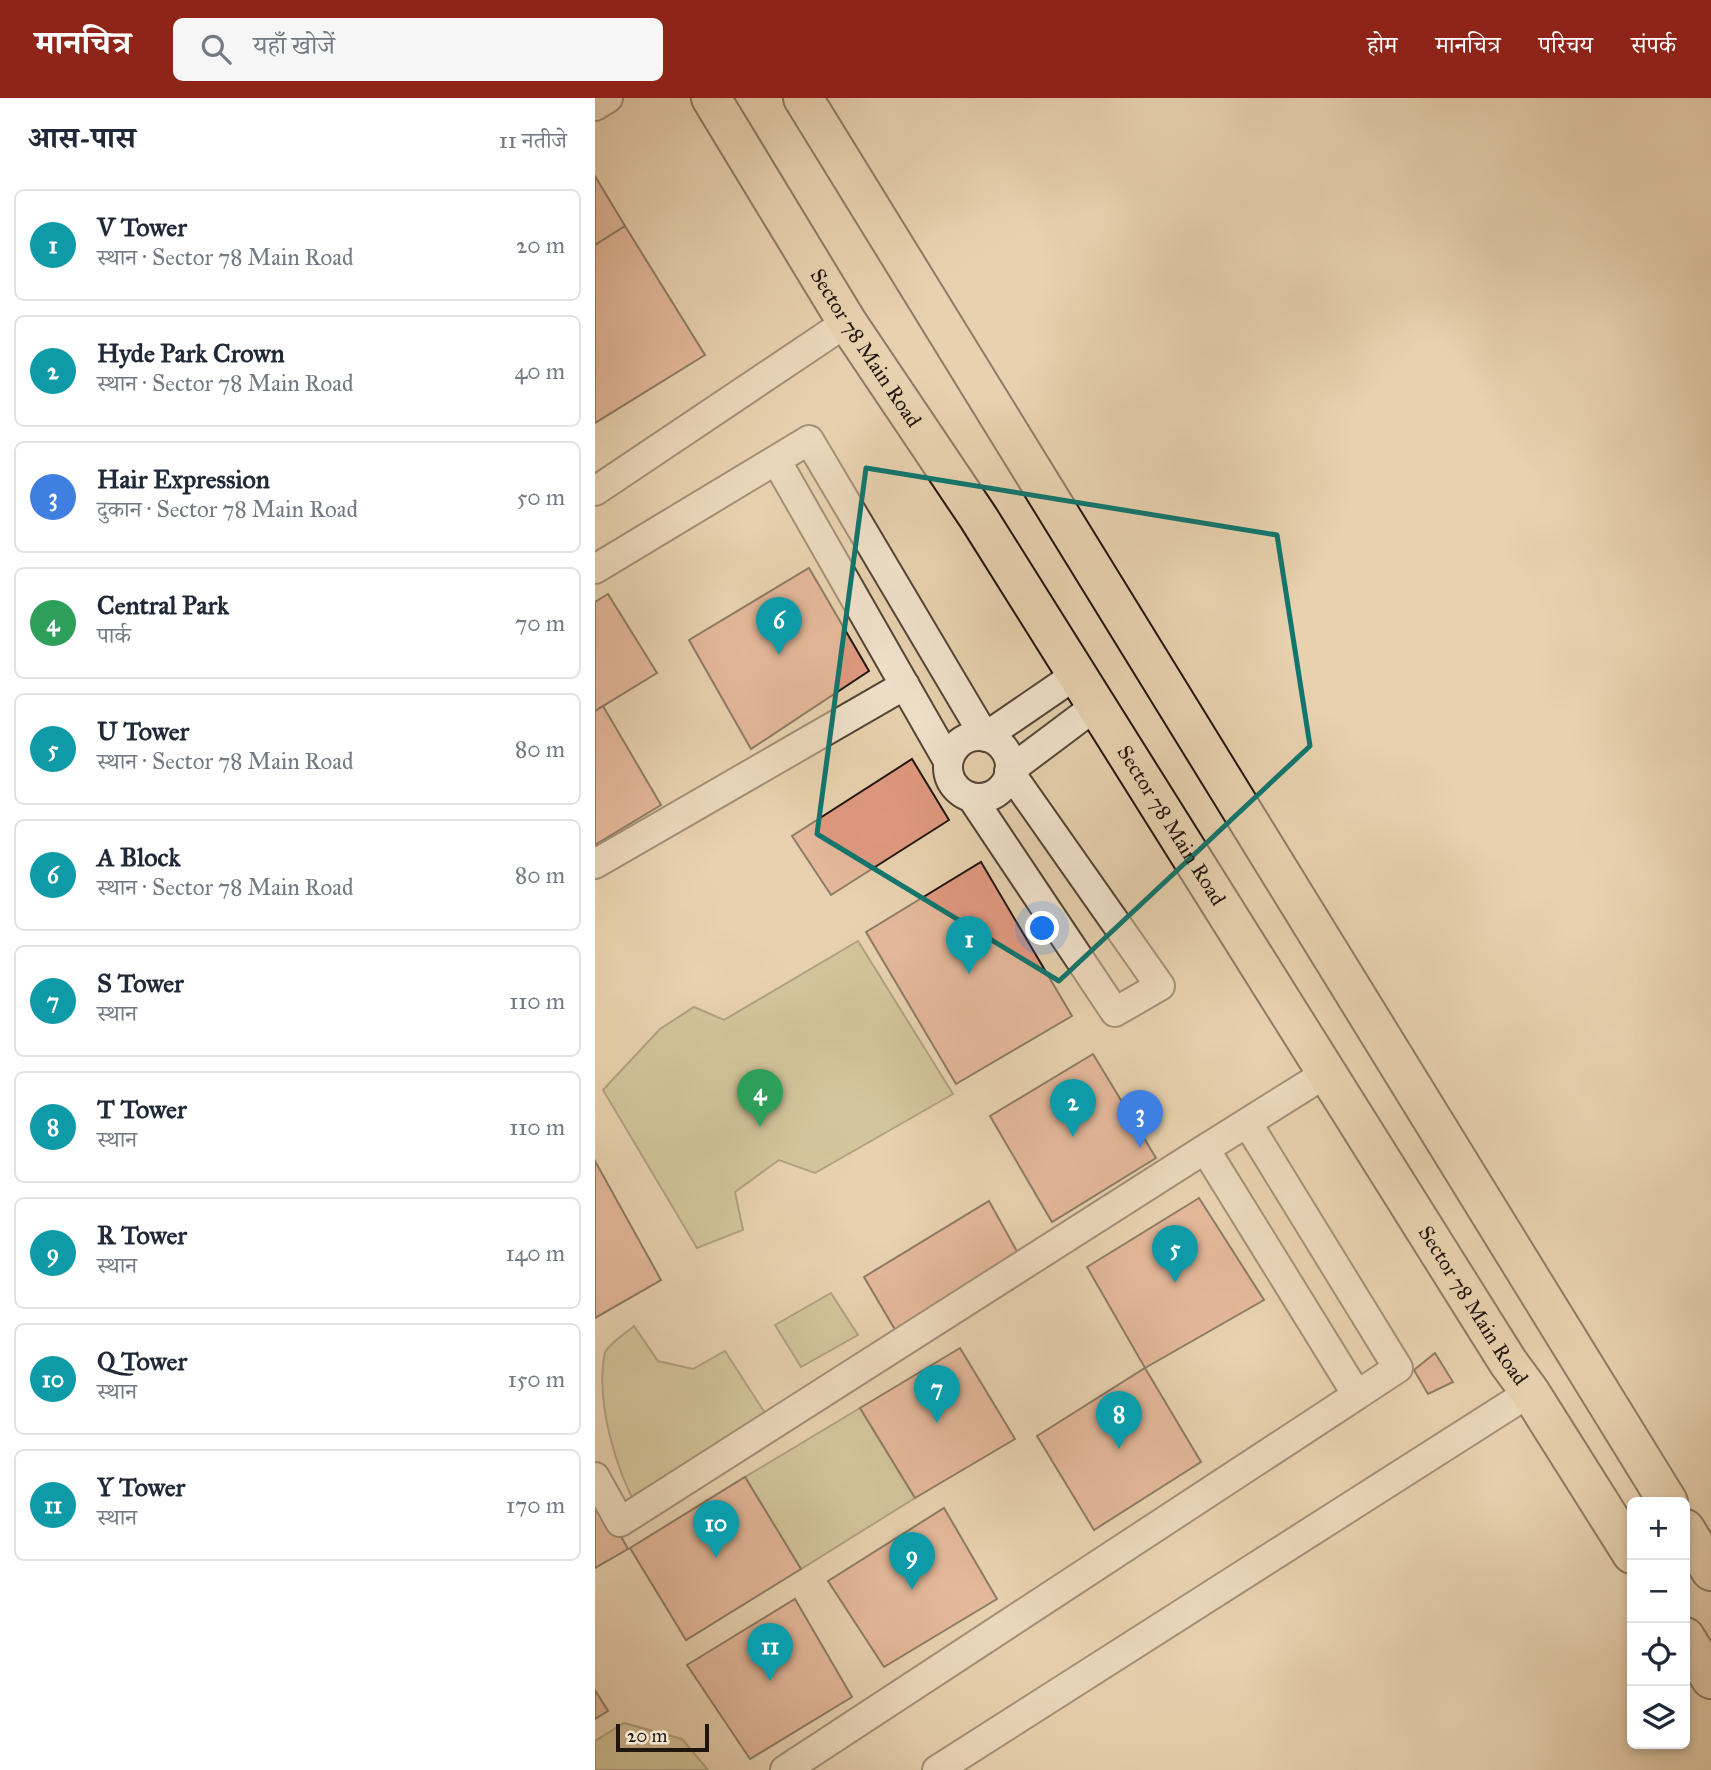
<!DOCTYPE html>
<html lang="hi">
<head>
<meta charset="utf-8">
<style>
  :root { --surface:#fff; --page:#f6f6f7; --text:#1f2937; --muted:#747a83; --line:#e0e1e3; --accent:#8f2418 }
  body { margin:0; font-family:"IM FELL Great Primer","Noto Serif Devanagari",serif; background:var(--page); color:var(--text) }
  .controls { position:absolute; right:21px; bottom:21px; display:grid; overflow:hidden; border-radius:10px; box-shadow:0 4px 10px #0003 }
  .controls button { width:63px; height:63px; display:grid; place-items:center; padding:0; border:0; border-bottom:2px solid var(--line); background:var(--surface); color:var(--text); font:35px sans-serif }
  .scale { position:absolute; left:21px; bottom:18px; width:93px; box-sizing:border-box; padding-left:7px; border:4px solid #21150f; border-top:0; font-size:19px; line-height:24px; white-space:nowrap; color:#21150f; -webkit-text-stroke:5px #f0e1cb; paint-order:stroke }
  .you { position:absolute; left:448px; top:831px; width:24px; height:24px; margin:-18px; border:5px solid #fff; border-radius:50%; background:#1a73e8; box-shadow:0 0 0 10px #1a73e833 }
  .badge { display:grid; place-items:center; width:46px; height:46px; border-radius:50%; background:var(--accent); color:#fff; font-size:23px; font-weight:700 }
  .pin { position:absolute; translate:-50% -58px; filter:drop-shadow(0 2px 4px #0008) }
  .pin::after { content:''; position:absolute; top:37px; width:24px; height:21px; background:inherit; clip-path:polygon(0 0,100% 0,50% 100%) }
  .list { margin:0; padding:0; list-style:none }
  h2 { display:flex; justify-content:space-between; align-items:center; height:91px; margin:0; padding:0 28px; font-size:30px }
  h2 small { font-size:23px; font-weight:400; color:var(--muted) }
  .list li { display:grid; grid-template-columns:46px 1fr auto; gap:21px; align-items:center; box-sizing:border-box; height:112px; margin:0 14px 14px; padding:0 14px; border:2px solid var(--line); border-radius:10px }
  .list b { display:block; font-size:26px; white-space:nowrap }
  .list p { margin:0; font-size:23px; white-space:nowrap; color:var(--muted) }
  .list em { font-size:23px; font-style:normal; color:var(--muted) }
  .icon { flex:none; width:38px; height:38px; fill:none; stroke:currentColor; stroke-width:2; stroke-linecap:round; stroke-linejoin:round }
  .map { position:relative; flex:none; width:1116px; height:1672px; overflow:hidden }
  header { display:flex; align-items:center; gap:42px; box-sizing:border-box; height:98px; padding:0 35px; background:var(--accent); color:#fff }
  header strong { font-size:33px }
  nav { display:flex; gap:38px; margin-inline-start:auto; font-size:24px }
  .search { width:490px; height:63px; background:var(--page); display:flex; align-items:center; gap:18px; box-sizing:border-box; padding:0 24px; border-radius:10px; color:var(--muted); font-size:26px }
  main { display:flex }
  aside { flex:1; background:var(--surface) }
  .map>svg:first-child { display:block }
  .green { fill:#bdb986; stroke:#6f674a; stroke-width:2 }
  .building { fill:#e09980; stroke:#21150f; stroke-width:2 }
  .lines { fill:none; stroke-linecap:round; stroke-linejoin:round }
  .street-casing { stroke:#534437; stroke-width:32 }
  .primary-casing { stroke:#21150f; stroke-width:42 }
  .street { stroke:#f0e1cb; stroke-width:28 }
  .primary { stroke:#e8d1af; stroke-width:38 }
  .marked { fill:none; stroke:#0f766e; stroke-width:5; stroke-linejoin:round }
  .labels { text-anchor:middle; stroke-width:5; stroke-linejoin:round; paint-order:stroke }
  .street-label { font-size:21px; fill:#21150f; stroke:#f0e1cb }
</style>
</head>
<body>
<header>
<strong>मानचित्र</strong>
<div class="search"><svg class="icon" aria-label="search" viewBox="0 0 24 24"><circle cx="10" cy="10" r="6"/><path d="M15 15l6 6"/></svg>यहाँ खोजें</div>
<nav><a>होम</a><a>मानचित्र</a><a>परिचय</a><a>संपर्क</a></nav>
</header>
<main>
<aside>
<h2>आस-पास<small>11 नतीजे</small></h2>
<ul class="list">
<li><span class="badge" style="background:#0f9aa8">1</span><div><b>V Tower</b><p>स्थान · Sector 78 Main Road</p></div><em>20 m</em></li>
<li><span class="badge" style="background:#0f9aa8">2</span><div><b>Hyde Park Crown</b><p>स्थान · Sector 78 Main Road</p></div><em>40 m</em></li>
<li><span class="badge" style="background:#3f7fe0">3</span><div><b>Hair Expression</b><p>दुकान · Sector 78 Main Road</p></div><em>50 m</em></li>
<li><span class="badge" style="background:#2e9e5b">4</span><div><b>Central Park</b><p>पार्क</p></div><em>70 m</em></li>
<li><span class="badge" style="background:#0f9aa8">5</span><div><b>U Tower</b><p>स्थान · Sector 78 Main Road</p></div><em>80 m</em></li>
<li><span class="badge" style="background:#0f9aa8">6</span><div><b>A Block</b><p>स्थान · Sector 78 Main Road</p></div><em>80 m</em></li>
<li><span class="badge" style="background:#0f9aa8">7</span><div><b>S Tower</b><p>स्थान</p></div><em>110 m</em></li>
<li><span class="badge" style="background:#0f9aa8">8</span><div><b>T Tower</b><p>स्थान</p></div><em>110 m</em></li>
<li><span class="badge" style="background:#0f9aa8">9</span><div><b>R Tower</b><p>स्थान</p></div><em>140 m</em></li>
<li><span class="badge" style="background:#0f9aa8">10</span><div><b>Q Tower</b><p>स्थान</p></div><em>150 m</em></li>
<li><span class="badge" style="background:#0f9aa8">11</span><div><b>Y Tower</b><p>स्थान</p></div><em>170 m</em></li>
</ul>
</aside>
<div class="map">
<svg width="1116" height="1672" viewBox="0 0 1116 1672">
  <rect width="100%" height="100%" fill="#e8d1af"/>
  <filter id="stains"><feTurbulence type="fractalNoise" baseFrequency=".00286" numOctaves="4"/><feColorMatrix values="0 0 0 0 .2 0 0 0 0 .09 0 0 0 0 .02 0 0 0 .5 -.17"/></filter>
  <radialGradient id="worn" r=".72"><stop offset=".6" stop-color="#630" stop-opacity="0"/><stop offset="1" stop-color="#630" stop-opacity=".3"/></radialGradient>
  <path class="green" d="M 263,843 L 358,996 L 220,1075 L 184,1062 L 140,1094 L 148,1132 L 102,1150 L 8,992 L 65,931 L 99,909 L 129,922 Z
    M 236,1195 L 263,1237 L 206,1269 L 180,1227 Z
    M 39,1228 L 63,1263 L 98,1271 L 130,1253 L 179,1329 L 44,1413 C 20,1370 0,1302 10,1254 C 16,1244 30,1236 39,1228 Z
    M 265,1310 L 320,1400 L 206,1471 L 150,1379 Z
    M 29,1625 L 87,1641 L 113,1672 L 0,1672 L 0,1643 Z"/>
  <path class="building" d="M 0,78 L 30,128 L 0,147 Z
    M 30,128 L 110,257 L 0,325 L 0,147 Z
    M 214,470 L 274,573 L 156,651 L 94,542 Z
    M 13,496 L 62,575 L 0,613 L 0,504 Z
    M 8,608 L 66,707 L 0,747 L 0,613 Z
    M 317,661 L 354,722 L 236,797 L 197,738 Z
    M 386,764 L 477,918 L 361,986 L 271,834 Z
    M 498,956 L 561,1060 L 457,1124 L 395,1018 Z
    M 0,1063 L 66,1182 L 0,1220 Z
    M 604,1100 L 669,1202 L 550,1270 L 492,1169 Z
    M 394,1103 L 424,1157 L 302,1235 L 269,1179 Z
    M 365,1250 L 420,1341 L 320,1400 L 265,1310 Z
    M 840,1255 L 858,1284 L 833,1296 L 819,1272 Z
    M 550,1270 L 606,1364 L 499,1432 L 442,1338 Z
    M 150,1379 L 206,1471 L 91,1542 L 35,1450 Z
    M 0,1392 L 33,1451 L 0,1470 Z
    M 349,1410 L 402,1501 L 289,1569 L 233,1483 Z
    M 200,1501 L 257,1599 L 155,1661 L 92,1567 Z
    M 0,1592 L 13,1613 L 0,1621 Z"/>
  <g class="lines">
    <g class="street-casing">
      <path id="street" d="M 0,8 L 13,0
        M 181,362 L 353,663
        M 0,393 L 252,224
        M 0,471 L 214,342 L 390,639 L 482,576
        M353 669a31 31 0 1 1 62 0a31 31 0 1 1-62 0Z
        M 377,700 L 520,914 L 565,888 L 414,673 L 502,607
        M 0,766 L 310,587
        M 653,1026 L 803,1270 L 762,1297
        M 0,1379 L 25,1424 L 610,1051
        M 190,1672 L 762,1297 L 610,1051 L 733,974
        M 342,1672 L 935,1294"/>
    </g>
    <g class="primary-casing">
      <g id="primary">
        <path id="s1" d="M 116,0 L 252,224 L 383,419 L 913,1264 L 935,1294 L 1037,1456"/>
        <path d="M 208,0 L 1073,1404"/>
        <path d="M 1090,1431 L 1116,1473"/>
        <path d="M 1090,1539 L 1116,1581"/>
      </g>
    </g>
    <use href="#street" class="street"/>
    <use href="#primary" class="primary"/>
  </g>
  <path d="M0 0H1116V1672H0ZM 271,370 L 682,437 L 715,648 L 464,883 L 222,736 Z" fill="#e8d1af" fill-opacity=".55" fill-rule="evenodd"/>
  <path class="marked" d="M 271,370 L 682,437 L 715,648 L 464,883 L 222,736 Z"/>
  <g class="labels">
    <g class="street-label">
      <text dy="7" stroke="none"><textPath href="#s1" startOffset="294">Sector 78 Main Road</textPath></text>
      <text dy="7" stroke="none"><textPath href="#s1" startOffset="861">Sector 78 Main Road</textPath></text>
      <text dy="7" stroke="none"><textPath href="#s1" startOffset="1428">Sector 78 Main Road</textPath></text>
    </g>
  </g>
  <rect width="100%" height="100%" filter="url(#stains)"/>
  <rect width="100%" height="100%" fill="url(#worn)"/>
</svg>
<div class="controls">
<button>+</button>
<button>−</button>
<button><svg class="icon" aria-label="locate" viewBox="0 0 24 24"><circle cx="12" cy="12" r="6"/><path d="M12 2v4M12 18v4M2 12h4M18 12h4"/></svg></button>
<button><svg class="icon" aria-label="layers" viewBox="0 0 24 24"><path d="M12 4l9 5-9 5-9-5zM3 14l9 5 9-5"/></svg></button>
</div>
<div class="scale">20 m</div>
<div class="you"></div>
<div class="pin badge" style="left:374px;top:876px;background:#0f9aa8">1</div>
<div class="pin badge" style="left:478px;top:1039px;background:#0f9aa8">2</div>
<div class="pin badge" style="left:545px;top:1050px;background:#3f7fe0">3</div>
<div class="pin badge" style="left:165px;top:1029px;background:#2e9e5b">4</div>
<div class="pin badge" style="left:580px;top:1185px;background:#0f9aa8">5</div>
<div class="pin badge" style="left:184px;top:557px;background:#0f9aa8">6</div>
<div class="pin badge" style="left:342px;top:1325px;background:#0f9aa8">7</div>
<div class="pin badge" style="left:524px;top:1351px;background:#0f9aa8">8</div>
<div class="pin badge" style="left:317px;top:1492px;background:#0f9aa8">9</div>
<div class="pin badge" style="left:121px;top:1460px;background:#0f9aa8">10</div>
<div class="pin badge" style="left:175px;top:1583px;background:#0f9aa8">11</div>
</div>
</main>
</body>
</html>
